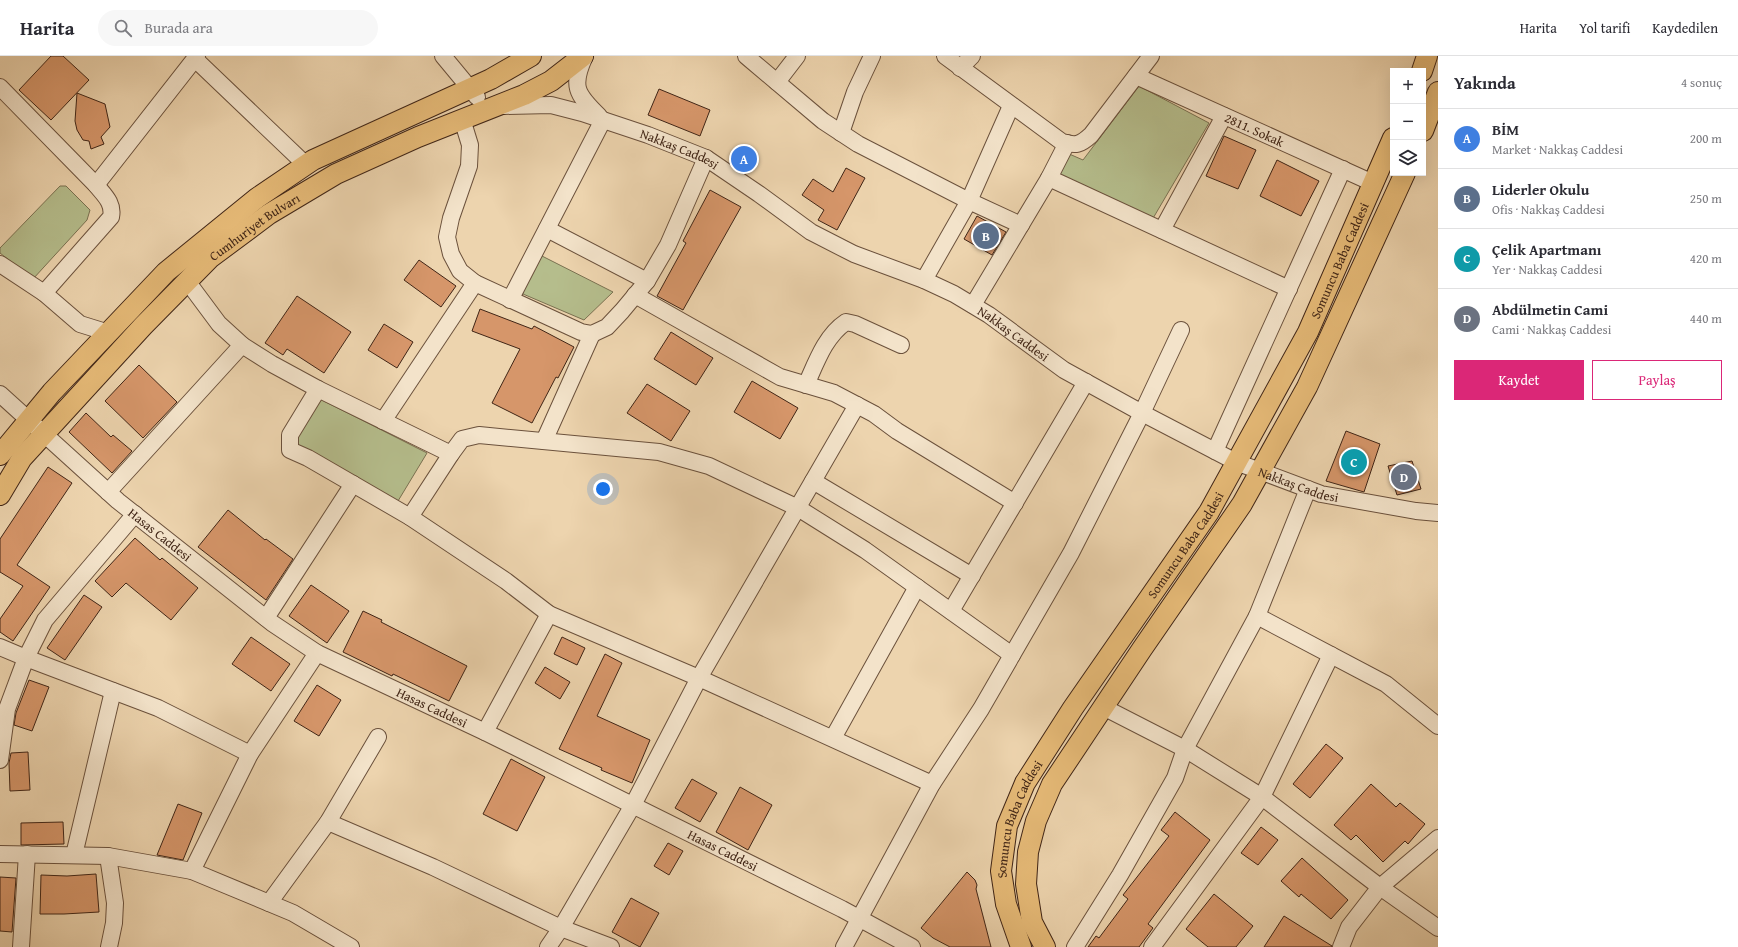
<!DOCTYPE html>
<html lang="tr">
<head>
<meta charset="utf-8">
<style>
  :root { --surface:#fff; --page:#f7f7f7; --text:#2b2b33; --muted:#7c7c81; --line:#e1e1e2; --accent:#db2777 }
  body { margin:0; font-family:"Gentium Book Plus",serif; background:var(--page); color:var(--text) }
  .controls { position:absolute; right:12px; top:12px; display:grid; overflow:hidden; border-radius:0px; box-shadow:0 4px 16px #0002 }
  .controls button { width:36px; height:36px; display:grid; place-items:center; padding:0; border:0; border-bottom:1px solid var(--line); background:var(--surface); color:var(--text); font:20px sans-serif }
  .you { position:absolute; left:603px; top:433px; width:14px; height:14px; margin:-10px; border:3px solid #fff; border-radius:50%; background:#1a73e8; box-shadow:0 0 0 6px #1a73e833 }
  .badge { display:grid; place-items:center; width:26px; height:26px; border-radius:50%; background:var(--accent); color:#fff; font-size:13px; font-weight:700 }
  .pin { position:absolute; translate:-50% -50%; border:2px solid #fff; box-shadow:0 1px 4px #0006 }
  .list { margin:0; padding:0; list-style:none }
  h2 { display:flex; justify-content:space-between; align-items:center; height:52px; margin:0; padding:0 16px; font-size:17px }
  h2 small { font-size:13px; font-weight:400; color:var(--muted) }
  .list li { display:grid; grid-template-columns:26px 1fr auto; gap:12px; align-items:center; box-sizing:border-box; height:60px; padding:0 16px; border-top:1px solid var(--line) }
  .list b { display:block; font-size:15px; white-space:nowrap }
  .list p { margin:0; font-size:13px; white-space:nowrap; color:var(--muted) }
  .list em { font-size:13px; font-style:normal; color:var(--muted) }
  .actions { display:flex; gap:8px; padding:12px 16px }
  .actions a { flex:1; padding:9px 0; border:1px solid var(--accent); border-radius:0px; text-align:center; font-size:14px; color:var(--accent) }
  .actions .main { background:var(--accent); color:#fff }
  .icon { flex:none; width:22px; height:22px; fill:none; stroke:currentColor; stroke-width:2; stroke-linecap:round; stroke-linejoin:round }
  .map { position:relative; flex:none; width:1438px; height:891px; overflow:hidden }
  header { display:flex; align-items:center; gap:24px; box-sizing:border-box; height:56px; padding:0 20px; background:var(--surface); border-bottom:1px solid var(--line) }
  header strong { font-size:19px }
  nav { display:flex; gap:22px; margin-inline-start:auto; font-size:14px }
  .search { width:280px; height:36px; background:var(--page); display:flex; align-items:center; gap:10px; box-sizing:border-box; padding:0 14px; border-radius:22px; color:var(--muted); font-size:15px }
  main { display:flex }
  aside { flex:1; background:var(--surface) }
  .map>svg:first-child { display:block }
  .green { fill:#b5bd8c; stroke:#7a7151 }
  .building { fill:#d6966a; stroke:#402516 }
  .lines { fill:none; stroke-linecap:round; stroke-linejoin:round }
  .minor-casing { stroke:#6b513c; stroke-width:18 }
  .major-casing { stroke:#402516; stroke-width:22 }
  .minor { stroke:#f3e3ca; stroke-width:16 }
  .major { stroke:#e6ba77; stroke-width:20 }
  .labels { text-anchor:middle; stroke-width:3.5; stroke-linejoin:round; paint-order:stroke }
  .street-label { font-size:13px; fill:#402516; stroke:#f3e3ca }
</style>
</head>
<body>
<header>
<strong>Harita</strong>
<div class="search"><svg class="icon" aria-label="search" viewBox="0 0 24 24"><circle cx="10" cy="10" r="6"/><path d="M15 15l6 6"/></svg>Burada ara</div>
<nav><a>Harita</a><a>Yol tarifi</a><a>Kaydedilen</a></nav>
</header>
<main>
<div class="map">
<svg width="1438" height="891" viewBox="0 0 1438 891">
  <rect width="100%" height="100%" fill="#edd4ae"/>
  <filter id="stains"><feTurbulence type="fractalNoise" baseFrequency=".005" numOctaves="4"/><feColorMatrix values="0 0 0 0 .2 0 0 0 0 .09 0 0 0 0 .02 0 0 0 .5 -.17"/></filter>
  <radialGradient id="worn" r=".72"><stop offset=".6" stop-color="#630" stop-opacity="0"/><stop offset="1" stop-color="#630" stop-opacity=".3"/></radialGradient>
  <path class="green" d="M 1139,30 L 1209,67 L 1152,164 L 1055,123 L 1067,97 L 1083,104 Z
    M 60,130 L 66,130 L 90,154 L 87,164 L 33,223 L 0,197 L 0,192 Z
    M 540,199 L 613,236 L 584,264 L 523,238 L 521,231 Z
    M 320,343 L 427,397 L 398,445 L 294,388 Z"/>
  <path class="building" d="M 51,0 L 63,0 L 89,24 L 51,64 L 19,34 Z
    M 659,33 L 710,54 L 700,80 L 648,59 Z
    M 77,37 L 105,48 L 110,71 L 101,81 L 104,88 L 91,93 L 89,85 L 83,84 L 77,74 L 75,65 Z
    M 1224,80 L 1256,94 L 1238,133 L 1206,120 Z
    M 1277,104 L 1319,125 L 1301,160 L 1260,140 Z
    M 846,112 L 865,122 L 837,174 L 818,164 L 824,154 L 802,139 L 813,123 L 833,136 Z
    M 710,134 L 741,151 L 683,254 L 657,240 L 686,187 L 683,185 Z
    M 977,160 L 1006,176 L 992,199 L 964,183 Z
    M 419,204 L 456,230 L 441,251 L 404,224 Z
    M 297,240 L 351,276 L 324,317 L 287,293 L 283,299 L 265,287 Z
    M 480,253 L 532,273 L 534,270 L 574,291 L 558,322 L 556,321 L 532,367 L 492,347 L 520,293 L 472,275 Z
    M 384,268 L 413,286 L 397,312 L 368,294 Z
    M 671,276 L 713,302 L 696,329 L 654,303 Z
    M 139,309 L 177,346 L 143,382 L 105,345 Z
    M 752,325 L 798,352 L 780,383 L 734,356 Z
    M 647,328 L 690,355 L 671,385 L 627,357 Z
    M 86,357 L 111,381 L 113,379 L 132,395 L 112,417 L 69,376 Z
    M 1346,375 L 1380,388 L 1364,436 L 1326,425 Z
    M 1412,405 L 1421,433 L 1397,439 L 1388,410 Z
    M 48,411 L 72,427 L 17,509 L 50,531 L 13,585 L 0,576 L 0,563 L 23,530 L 0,516 L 0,483 Z
    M 228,454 L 265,484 L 266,483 L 293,503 L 266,544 L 198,491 Z
    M 135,482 L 160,504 L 162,502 L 198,532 L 171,564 L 126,527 L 112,541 L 95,525 Z
    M 311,529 L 349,555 L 327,587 L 289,560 Z
    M 84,539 L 102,551 L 65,604 L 47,592 Z
    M 363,555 L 382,564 L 381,566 L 467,610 L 449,645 L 393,618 L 392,620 L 343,596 Z
    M 251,581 L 290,608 L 271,635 L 232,608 Z
    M 562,581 L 585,592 L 577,609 L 554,598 Z
    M 605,598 L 622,607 L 597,660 L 650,684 L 632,727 L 601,714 L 602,712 L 559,693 Z
    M 545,611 L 570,626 L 560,643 L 535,627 Z
    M 29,624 L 49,631 L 32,675 L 14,669 L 16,657 Z
    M 317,629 L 341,644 L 319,680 L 294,665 Z
    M 1326,688 L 1343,702 L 1310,742 L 1293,728 Z
    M 28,696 L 30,734 L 10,735 L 9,707 L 11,697 Z
    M 511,703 L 545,721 L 517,775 L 483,758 Z
    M 692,723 L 717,737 L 700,766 L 675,752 Z
    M 1371,728 L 1396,751 L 1400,747 L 1425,768 L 1408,788 L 1405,785 L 1383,806 L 1356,779 L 1351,784 L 1334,769 Z
    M 740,731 L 772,749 L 748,794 L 716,776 Z
    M 178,748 L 202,757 L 183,804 L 157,799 Z
    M 1175,756 L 1210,784 L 1148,868 L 1153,872 L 1139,891 L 1088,891 L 1096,880 L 1099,882 L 1128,843 L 1123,839 L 1169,780 L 1161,774 Z
    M 63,766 L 64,788 L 21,789 L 21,767 Z
    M 1261,771 L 1278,784 L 1258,809 L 1241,797 Z
    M 668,787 L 683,795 L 669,819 L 654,810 Z
    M 1302,802 L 1348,844 L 1331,863 L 1301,838 L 1299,841 L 1281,825 Z
    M 967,816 L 975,824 L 977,829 L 976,833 L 991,891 L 950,891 L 933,882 L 921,872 Z
    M 96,818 L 99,856 L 64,858 L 40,858 L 41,819 L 67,820 Z
    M 0,821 L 16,822 L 12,876 L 0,875 Z
    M 1214,838 L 1253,870 L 1236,891 L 1208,891 L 1186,873 Z
    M 631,842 L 659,857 L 640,891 L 612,876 Z
    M 1284,860 L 1332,890 L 1332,891 L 1264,891 Z"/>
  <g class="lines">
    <g class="minor-casing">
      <g id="minor">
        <path d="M 443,0 L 477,41"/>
        <path d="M 585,0 C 571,30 576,38 599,60"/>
        <path d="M 746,0 L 823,65 L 858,88 L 969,145 L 1021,169"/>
        <path d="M 945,0 L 1062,86 C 1076,90 1080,89 1091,79 L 1151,0"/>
        <path d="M 195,3 L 306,109"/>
        <path d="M 960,12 L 972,0"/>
        <path id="s1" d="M 1136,20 L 1373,127"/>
        <path d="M 777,26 L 797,0"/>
        <path d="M 0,31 L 96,129 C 104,139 114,147 111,161 L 44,237"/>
        <path id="s2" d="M 504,50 L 551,49 L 582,57 L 648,79 L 706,102 L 759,138 L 811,176 L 854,198 L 924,224 L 954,238 L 989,259 L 1064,314 L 1142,357 L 1236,406 L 1321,438 L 1416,455 L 1438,457"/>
        <path d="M 462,63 L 470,89 L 469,110 L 451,162 L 447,181 L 451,198 L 460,215 L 475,227 L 581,276 L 592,278 L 607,271 L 622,255 L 647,225 L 668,189 L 706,102"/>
        <path d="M 841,77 L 855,36 L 872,0"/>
        <path d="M 1049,122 L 1289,233"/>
        <path d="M 96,129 L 197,0"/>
        <path d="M 547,173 L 647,225"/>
        <path d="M 1162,174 L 1224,60"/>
        <path d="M 0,208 L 44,237 L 80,268 L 109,277"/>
        <path d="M 924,224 L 969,145 L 1011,50"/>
        <path d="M 187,225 L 219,268 L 242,289 L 272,308 L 318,333 L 451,398"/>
        <path d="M 635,239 L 780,321 L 834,337 L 874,358 L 897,375 L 1015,447"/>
        <path d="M 510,244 L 603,64"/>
        <path d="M 973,249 L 1049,122 L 1067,87"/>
        <path d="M 806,329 C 816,307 825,280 846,266 L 855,268 L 901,289"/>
        <path d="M 318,333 L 290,379 L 290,394 L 308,402 L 410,461 L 506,525 L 549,558 L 699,622 L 932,728"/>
        <path id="s3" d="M 0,338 L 118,445 L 272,567 L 317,597 L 485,676 L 842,853 L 912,891"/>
        <path d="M 383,365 L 475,227"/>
        <path d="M 544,385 L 592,278"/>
        <path d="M 1215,395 L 1343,113"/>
        <path d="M 813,425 L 972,520"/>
        <path d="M 108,436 L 242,289"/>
        <path d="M 410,461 L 451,398 L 462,383 L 479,379 L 659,396 L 709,410 L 798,452 L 865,494 L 1012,599"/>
        <path d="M 951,555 L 1086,326"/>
        <path d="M 1257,560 L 1386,628 L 1438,670"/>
        <path d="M 266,562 L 353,428"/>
        <path d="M 0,591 L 26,602 L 158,652 L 250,698"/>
        <path d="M 1103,651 L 1185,693 L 1262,741 L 1380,831 L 1438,872"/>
        <path d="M 485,676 L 549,558"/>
        <path d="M 833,682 L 917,531"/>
        <path d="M 0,704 L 7,653 L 26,602 L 45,564 L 135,458"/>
        <path d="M 328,766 L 433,811 L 561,872 L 611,891"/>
        <path d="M 0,798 L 108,800 L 192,815 L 293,857 L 351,891"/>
        <path d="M 74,799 L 113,635"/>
        <path d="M 108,800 L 115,847 L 114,867 L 109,891"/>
        <path d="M 192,815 L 250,698 L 317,597"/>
        <path d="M 269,847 L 328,766 L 378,681"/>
        <path d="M 21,891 L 27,798"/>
        <path d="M 548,891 L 561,872 L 633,749 L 699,622 L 857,349"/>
        <path d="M 844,891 L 932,728 L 981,653 L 1071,497 L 1142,357 L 1181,274"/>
        <path d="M 1075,891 L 1120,819 L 1175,722 L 1185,693 L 1257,560 L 1308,433"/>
        <path d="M 1152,891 L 1262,741 L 1331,599"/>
        <path d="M 1341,891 L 1349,871 L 1380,831 L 1438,782"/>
      </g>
    </g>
    <g class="major-casing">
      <g id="major">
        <path d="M 1422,15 L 1427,0"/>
        <path d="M 1423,75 L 1438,36"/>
        <path d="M 0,399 L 52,336 L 166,216 L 257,142 L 313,104 L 491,23 L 531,0"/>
        <path id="s4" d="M 0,439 L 22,402 L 143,270 L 210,202 L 269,158 L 336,118 L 418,81 L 524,39 L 551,25 L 583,0"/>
        <path id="s5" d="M 1021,891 L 1006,848 L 1001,815 L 1007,770 L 1025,727 L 1073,652 L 1209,456 L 1308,276 L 1393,82"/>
        <path d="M 1045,891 L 1032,866 L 1026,828 L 1028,796 L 1036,765 L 1052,728 L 1142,593 L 1242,448 L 1307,331 L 1405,117"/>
      </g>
    </g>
    <use href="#minor" class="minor"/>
    <use href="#major" class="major"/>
  </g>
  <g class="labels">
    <g class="street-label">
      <text dy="5" stroke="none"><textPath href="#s1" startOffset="130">2811. Sokak</textPath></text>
      <text dy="5" stroke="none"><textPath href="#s2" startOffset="183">Nakkaş Caddesi</textPath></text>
      <text dy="5" stroke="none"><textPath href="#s4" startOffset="372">Cumhuriyet Bulvarı</textPath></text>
      <text dy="5" stroke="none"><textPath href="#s5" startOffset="782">Somuncu Baba Caddesi</textPath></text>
      <text dy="5" stroke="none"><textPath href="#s2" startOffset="567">Nakkaş Caddesi</textPath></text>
      <text dy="5" stroke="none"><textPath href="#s2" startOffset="891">Nakkaş Caddesi</textPath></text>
      <text dy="5" stroke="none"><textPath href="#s3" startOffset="213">Hasas Caddesi</textPath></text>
      <text dy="5" stroke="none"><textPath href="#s5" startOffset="458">Somuncu Baba Caddesi</textPath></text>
      <text dy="5" stroke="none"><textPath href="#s3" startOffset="537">Hasas Caddesi</textPath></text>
      <text dy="5" stroke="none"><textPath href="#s5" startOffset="134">Somuncu Baba Caddesi</textPath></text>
      <text dy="5" stroke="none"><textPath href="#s3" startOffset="861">Hasas Caddesi</textPath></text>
    </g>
  </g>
  <rect width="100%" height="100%" filter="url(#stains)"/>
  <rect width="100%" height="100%" fill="url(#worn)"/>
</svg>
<div class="controls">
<button>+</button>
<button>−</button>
<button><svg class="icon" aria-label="layers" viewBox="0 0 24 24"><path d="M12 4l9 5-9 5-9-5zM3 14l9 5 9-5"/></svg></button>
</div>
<div class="you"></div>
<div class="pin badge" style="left:744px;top:103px;background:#3f7fe0">A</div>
<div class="pin badge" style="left:986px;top:180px;background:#5c6f8a">B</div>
<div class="pin badge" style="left:1354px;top:406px;background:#0f9aa8">C</div>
<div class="pin badge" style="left:1404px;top:421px;background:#6b7280">D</div>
</div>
<aside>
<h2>Yakında<small>4 sonuç</small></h2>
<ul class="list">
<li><span class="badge" style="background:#3f7fe0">A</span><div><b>BİM</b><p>Market · Nakkaş Caddesi</p></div><em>200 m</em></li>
<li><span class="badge" style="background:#5c6f8a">B</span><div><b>Liderler Okulu</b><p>Ofis · Nakkaş Caddesi</p></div><em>250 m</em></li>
<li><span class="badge" style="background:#0f9aa8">C</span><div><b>Çelik Apartmanı</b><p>Yer · Nakkaş Caddesi</p></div><em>420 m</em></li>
<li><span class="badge" style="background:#6b7280">D</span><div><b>Abdülmetin Cami</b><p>Cami · Nakkaş Caddesi</p></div><em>440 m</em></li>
</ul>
<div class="actions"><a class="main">Kaydet</a><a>Paylaş</a></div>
</aside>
</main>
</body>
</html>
